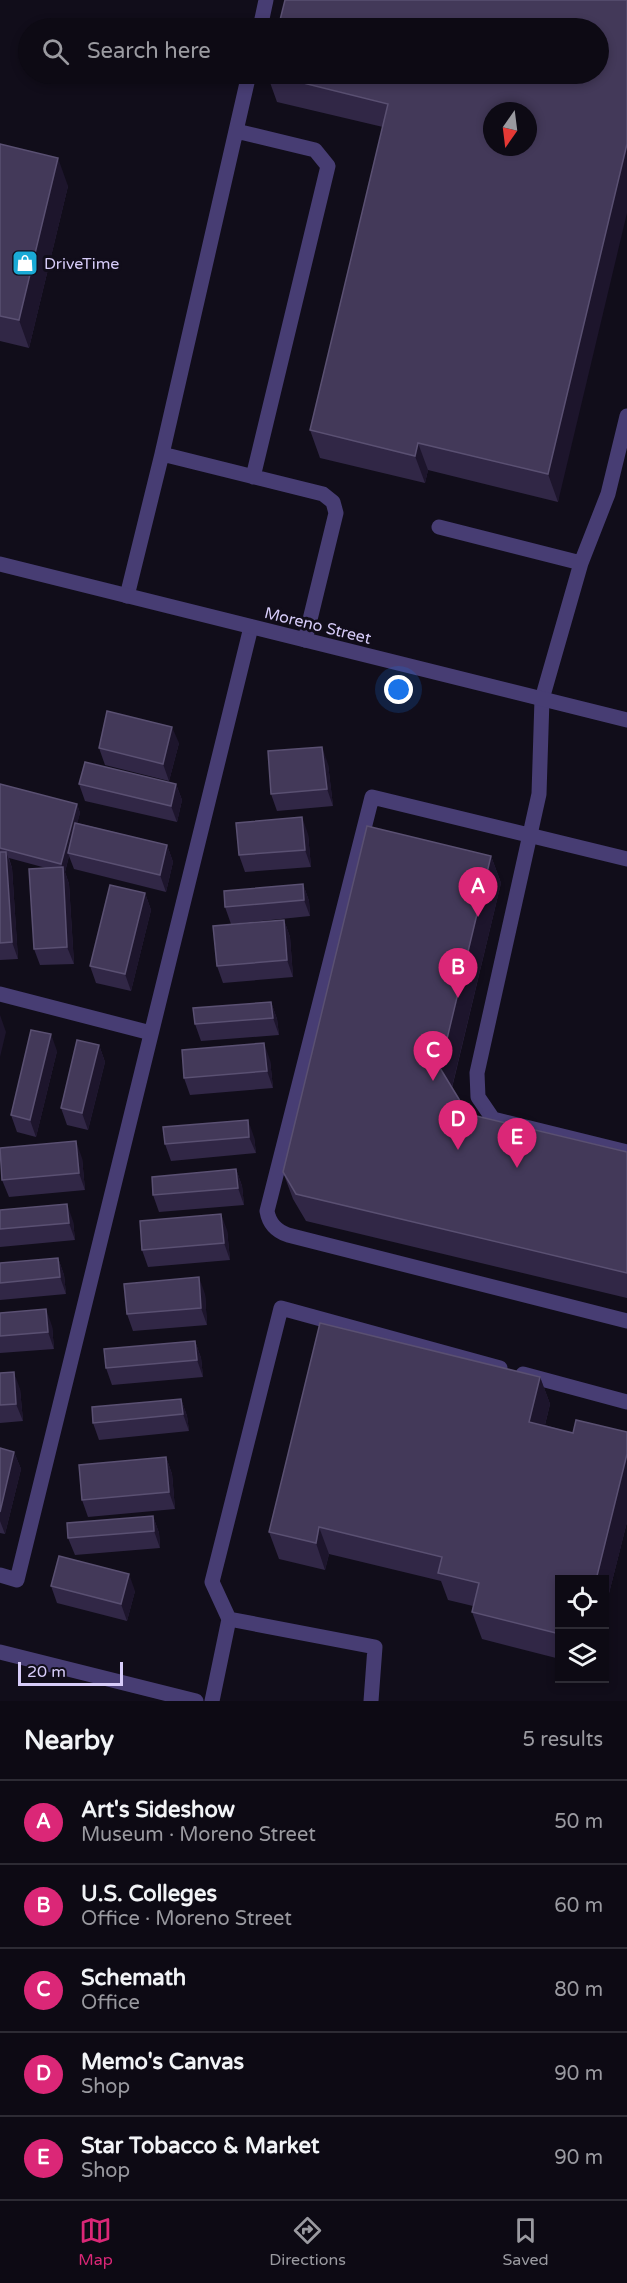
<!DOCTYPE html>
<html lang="en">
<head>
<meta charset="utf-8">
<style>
  :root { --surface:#0d0a14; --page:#1b1822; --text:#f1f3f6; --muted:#9a9aa0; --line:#2d2b34; --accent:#db2777 }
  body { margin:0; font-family:"Varela Round",sans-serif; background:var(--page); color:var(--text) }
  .controls { position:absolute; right:18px; bottom:18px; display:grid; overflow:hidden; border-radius:0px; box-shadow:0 3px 9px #0003 }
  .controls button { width:54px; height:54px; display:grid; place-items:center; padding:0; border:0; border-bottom:2px solid var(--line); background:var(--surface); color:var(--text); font:30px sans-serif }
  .compass { position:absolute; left:483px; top:102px; width:54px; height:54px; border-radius:50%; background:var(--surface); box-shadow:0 3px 9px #0003; rotate:194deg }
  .scale { position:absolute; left:18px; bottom:15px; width:105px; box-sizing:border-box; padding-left:6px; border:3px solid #d7ccf9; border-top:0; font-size:16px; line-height:21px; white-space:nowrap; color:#d7ccf9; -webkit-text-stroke:4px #110d1a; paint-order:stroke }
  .you { position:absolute; left:399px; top:690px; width:21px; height:21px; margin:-15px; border:4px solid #fff; border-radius:50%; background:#1a73e8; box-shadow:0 0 0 9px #1a73e833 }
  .badge { display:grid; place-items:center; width:39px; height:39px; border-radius:50%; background:var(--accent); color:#fff; font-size:20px; font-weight:700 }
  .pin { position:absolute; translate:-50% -50px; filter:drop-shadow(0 2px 3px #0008) }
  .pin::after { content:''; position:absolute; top:32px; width:21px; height:18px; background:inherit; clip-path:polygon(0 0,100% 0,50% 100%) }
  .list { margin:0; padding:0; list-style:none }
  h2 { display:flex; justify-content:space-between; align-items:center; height:78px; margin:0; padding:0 24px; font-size:26px }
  h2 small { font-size:20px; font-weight:400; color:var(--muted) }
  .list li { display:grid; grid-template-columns:39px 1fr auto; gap:18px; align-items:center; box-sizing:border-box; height:84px; padding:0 24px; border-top:2px solid var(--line) }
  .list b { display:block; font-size:22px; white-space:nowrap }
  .list p { margin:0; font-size:20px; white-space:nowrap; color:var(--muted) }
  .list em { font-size:20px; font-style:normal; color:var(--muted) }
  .icon { flex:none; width:33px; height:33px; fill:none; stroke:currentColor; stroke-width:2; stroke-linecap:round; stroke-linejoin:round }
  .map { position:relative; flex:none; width:627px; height:1701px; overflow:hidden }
  .search { position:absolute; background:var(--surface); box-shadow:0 3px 9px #0003; left:18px; right:18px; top:18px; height:66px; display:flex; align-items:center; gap:15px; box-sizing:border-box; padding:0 21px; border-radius:33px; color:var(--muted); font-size:22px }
  .sheet { height:498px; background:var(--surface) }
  nav { display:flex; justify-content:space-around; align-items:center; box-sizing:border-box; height:84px; border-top:2px solid var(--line); background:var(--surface); font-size:16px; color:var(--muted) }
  nav a { display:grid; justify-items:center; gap:3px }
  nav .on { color:var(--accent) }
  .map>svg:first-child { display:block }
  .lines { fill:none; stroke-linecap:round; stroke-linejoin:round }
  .service { stroke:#473d73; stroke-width:15 }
  .minor { stroke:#473d73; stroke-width:15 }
  .tertiary { stroke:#473d73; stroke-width:15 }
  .wall { fill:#312746 }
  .shaded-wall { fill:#1d152c }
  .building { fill:#433959; stroke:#5a5072; stroke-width:1.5; fill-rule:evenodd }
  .labels { text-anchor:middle; stroke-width:6; stroke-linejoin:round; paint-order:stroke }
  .poi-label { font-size:16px; fill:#d7ccf9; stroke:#110d1a; text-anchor:start }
  .street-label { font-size:16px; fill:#d7ccf9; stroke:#110d1a }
</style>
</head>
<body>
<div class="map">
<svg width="627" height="1701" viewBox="0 0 627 1701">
  <rect width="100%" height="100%" fill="#110d1a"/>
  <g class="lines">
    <path class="service" d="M 260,28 L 266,0
      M 236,131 L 315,150 L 328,166 L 253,477
      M 627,416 L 608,494 L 581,563 L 542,699 L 539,794 L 477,1073 L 478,1097 L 493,1119 L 627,1152
      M 162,454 L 249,74
      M 439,527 L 581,563
      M 127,596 L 162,454 L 323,494 L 333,502 L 336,513 L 305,640
      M 627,859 L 372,797 L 267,1211 C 269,1223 276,1231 288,1235 L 627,1321
      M 0,994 L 151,1033
      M 523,1374 L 627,1402
      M 0,1575 L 17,1580 L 251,627
      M 229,1619 L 375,1647 L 371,1701
      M 212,1701 L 229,1619 L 212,1582 L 281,1308 L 500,1368"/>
    <path class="minor" d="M 0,1652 L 196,1701"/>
    <path class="tertiary" d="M 0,564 L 627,720"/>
  </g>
  <path class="wall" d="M 627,0 L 558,502 L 428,470 L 425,483 L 320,458 L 310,430 L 383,127 L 277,102 L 267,74 Z
    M 0,144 L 68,186 L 29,348 L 0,341 Z
    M 179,743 L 169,781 L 105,765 L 99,748 Z
    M 328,764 L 333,806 L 277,811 L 271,794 Z
    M 0,784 L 77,804 L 80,813 L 77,823 L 167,845 L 173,862 L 166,892 L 74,869 L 69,856 L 65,872 L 69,884 L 74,964 L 40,965 L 34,949 L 46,868 L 9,858 L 12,868 L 18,959 L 0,960 Z
    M 79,784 L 176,784 L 182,800 L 177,822 L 85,801 Z
    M 308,834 L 311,867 L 245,872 L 239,855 Z
    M 491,856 L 501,883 L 452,1088 L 468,1114 L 627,1152 L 627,1298 L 306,1221 L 293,1199 L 283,1172 Z
    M 303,884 L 309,901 L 310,916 L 231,924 L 225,907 Z
    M 145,893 L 151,910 L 131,991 L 96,983 L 90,966 Z
    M 284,920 L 290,937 L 293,977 L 223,983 L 217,966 Z
    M 271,1002 L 277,1019 L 279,1035 L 201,1041 L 195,1024 Z
    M 99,1045 L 105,1062 L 88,1130 L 67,1125 L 61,1108 Z
    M 57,1051 L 36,1137 L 17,1132 L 11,1115 Z
    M 270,1060 L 273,1088 L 190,1095 L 184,1078 Z
    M 163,1127 L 254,1137 L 256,1153 L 171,1161 L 165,1144 Z
    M 82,1158 L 85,1190 L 9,1197 L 2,1180 Z
    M 236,1169 L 242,1186 L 244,1205 L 159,1212 L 153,1195 Z
    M 0,1210 L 73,1221 L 75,1240 L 0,1247 Z
    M 227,1230 L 230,1260 L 148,1267 L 142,1250 Z
    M 58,1258 L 64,1275 L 66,1294 L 0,1300 L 0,1263 Z
    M 205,1294 L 207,1325 L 133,1331 L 127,1314 Z
    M 0,1313 L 52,1326 L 54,1349 L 0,1353 Z
    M 195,1341 L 201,1358 L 203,1377 L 112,1385 L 106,1368 Z
    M 0,1373 L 20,1389 L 23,1421 L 0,1423 Z
    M 540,1377 L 550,1404 L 545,1425 L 573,1433 L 627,1432 L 627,1522 L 604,1613 L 604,1580 L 560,1580 L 560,1659 L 482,1639 L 472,1612 L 473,1606 L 448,1600 L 441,1581 L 329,1554 L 325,1570 L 279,1559 L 269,1532 Z
    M 181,1399 L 187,1416 L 189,1431 L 99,1440 L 93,1423 Z
    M 0,1448 L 14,1452 L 21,1469 L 5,1534 L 0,1533 Z
    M 166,1457 L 172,1474 L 175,1509 L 88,1517 L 82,1500 Z
    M 153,1516 L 159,1533 L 160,1548 L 75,1555 L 68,1538 Z
    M 51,1586 L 135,1591 L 127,1621 L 57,1603 Z"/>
  <path class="shaded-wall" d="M 627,144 L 627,213 L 558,502 L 548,474 Z
    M 58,158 L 68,186 L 29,348 L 19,320 Z
    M 418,443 L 428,470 L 425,483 L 415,456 Z
    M 172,727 L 179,743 L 169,781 L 163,764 Z
    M 322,747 L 328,764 L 333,806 L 327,789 Z
    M 176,784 L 182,800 L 177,822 L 171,806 Z
    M 77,804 L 80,813 L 70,853 L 68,853 L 69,856 L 65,872 L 69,884 L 74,964 L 67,947 L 63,869 L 61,864 Z
    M 302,817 L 308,834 L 311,867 L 305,850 Z
    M 167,845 L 173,862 L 166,892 L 160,875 Z
    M 6,852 L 12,868 L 18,959 L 12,942 Z
    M 491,856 L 501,883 L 450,1095 L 440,1068 Z
    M 303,884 L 309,901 L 310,916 L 304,900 Z
    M 145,893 L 151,910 L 131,991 L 125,974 Z
    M 284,920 L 290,937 L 293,977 L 287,960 Z
    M 271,1002 L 277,1019 L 279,1035 L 273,1018 Z
    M 0,1015 L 6,1032 L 0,1057 Z
    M 51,1034 L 57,1051 L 36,1137 L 30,1120 Z
    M 264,1043 L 270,1060 L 273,1088 L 267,1071 Z
    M 99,1045 L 105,1062 L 88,1130 L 82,1113 Z
    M 248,1120 L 254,1137 L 256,1153 L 249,1137 Z
    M 76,1141 L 82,1158 L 85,1190 L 79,1173 Z
    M 236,1169 L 242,1186 L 244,1205 L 238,1188 Z
    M 67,1204 L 73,1221 L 75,1240 L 69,1223 Z
    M 221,1214 L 227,1230 L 230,1260 L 224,1243 Z
    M 58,1258 L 64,1275 L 66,1294 L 60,1277 Z
    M 199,1277 L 205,1294 L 207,1325 L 201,1308 Z
    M 46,1309 L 52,1326 L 54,1349 L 48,1332 Z
    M 195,1341 L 201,1358 L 203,1377 L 197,1360 Z
    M 14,1372 L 20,1389 L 23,1421 L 16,1404 Z
    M 540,1377 L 550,1404 L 539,1449 L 529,1422 Z
    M 181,1399 L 187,1416 L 189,1431 L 183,1414 Z
    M 14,1452 L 21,1469 L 5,1534 L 0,1521 L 0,1512 Z
    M 627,1454 L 627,1522 L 604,1613 L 604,1580 L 596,1580 Z
    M 166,1457 L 172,1474 L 175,1509 L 169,1492 Z
    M 153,1516 L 159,1533 L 160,1548 L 154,1531 Z
    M 319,1527 L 329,1554 L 325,1570 L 316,1543 Z
    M 129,1574 L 135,1591 L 127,1621 L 121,1604 Z"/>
  <path class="building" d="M 285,0 L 627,0 L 627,144 L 548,474 L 418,443 L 415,456 L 310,430 L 388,104 L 267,74 L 598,74 L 598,28 L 278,28 ZM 492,111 L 528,111 L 528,147 L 492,147 Z
    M 0,144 L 58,158 L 19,320 L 0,316 Z
    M 107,711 L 172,727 L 163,764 L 99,748 Z
    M 322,747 L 327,789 L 271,794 L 268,751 Z
    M 85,762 L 176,784 L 171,806 L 79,784 Z
    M 0,784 L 77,804 L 61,864 L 0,848 Z
    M 302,817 L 305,850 L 239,855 L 236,823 Z
    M 75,823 L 167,845 L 160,875 L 68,853 Z
    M 367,826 L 491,856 L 440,1068 L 468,1114 L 627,1152 L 627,1273 L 296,1194 L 283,1172 Z
    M 0,852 L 6,852 L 12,942 L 0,943 Z
    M 63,867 L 67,947 L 34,949 L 29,869 Z
    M 303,884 L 304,900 L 225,907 L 224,891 Z
    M 110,885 L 145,893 L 125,974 L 90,966 Z
    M 284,920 L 287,960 L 217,966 L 213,926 Z
    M 271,1002 L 273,1018 L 195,1024 L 193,1008 Z
    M 31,1030 L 51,1034 L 30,1120 L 11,1115 Z
    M 77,1040 L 99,1045 L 82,1113 L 61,1108 Z
    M 264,1043 L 267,1071 L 184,1078 L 182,1050 Z
    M 248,1120 L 249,1137 L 165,1144 L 163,1127 Z
    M 76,1141 L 79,1173 L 2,1180 L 0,1148 Z
    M 236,1169 L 238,1188 L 153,1195 L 152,1177 Z
    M 67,1204 L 69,1223 L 0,1229 L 0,1210 Z
    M 221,1214 L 224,1243 L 142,1250 L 140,1221 Z
    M 58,1258 L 60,1277 L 0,1283 L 0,1263 Z
    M 199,1277 L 201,1308 L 127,1314 L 124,1284 Z
    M 46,1309 L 48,1332 L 0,1336 L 0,1313 Z
    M 320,1323 L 540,1377 L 529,1422 L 573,1433 L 576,1420 L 627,1432 L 627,1454 L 596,1580 L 560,1580 L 560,1634 L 472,1612 L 479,1583 L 438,1573 L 442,1557 L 319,1527 L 316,1543 L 269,1532 Z
    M 195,1341 L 197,1360 L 106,1368 L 104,1349 Z
    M 14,1372 L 16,1404 L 0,1405 L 0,1373 Z
    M 181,1399 L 183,1414 L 93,1423 L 92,1407 Z
    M 0,1448 L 14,1452 L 0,1512 Z
    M 166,1457 L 169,1492 L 82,1500 L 79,1465 Z
    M 153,1516 L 154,1531 L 68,1538 L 67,1523 Z
    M 59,1556 L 129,1574 L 121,1604 L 51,1586 Z"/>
  <defs>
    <g id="shop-square" transform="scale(1.35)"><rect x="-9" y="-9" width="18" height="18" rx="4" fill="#1aaad6" stroke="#110d1a"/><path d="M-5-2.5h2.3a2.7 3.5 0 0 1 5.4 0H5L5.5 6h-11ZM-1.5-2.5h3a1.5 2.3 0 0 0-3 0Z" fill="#fff"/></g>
  </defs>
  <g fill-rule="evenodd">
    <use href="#shop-square" x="25" y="263"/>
  </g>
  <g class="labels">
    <g class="poi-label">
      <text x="44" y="269">DriveTime</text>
    </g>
    <g class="street-label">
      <text transform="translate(318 625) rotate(14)" y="6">Moreno Street</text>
    </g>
  </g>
</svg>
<div class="controls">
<button><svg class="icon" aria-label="locate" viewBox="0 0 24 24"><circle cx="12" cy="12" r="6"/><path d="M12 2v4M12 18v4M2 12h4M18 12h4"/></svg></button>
<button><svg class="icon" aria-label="layers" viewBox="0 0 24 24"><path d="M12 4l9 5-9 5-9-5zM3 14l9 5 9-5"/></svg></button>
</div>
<svg class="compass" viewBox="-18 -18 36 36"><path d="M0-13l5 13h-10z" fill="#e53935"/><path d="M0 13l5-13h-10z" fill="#9a9aa0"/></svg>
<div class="scale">20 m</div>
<div class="you"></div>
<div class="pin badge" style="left:478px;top:917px">A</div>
<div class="pin badge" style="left:458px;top:998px">B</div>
<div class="pin badge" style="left:433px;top:1081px">C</div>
<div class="pin badge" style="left:458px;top:1150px">D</div>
<div class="pin badge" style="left:517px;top:1168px">E</div>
<div class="search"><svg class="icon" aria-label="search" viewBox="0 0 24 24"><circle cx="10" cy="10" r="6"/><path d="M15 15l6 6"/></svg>Search here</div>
</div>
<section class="sheet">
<h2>Nearby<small>5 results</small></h2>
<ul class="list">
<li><span class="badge">A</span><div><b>Art's Sideshow</b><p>Museum · Moreno Street</p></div><em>50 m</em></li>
<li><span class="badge">B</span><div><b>U.S. Colleges</b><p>Office · Moreno Street</p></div><em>60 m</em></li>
<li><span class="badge">C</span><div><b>Schemath</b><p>Office</p></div><em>80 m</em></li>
<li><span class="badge">D</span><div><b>Memo's Canvas</b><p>Shop</p></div><em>90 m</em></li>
<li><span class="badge">E</span><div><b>Star Tobacco &amp; Market</b><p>Shop</p></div><em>90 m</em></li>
</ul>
</section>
<nav>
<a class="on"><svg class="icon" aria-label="map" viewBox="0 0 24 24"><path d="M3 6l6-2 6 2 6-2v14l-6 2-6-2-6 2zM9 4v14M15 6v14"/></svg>Map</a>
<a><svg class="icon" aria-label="directions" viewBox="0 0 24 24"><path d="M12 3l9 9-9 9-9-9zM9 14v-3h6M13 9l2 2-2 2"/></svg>Directions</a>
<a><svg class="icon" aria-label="saved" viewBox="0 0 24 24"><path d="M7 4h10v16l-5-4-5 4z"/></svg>Saved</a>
</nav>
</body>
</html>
